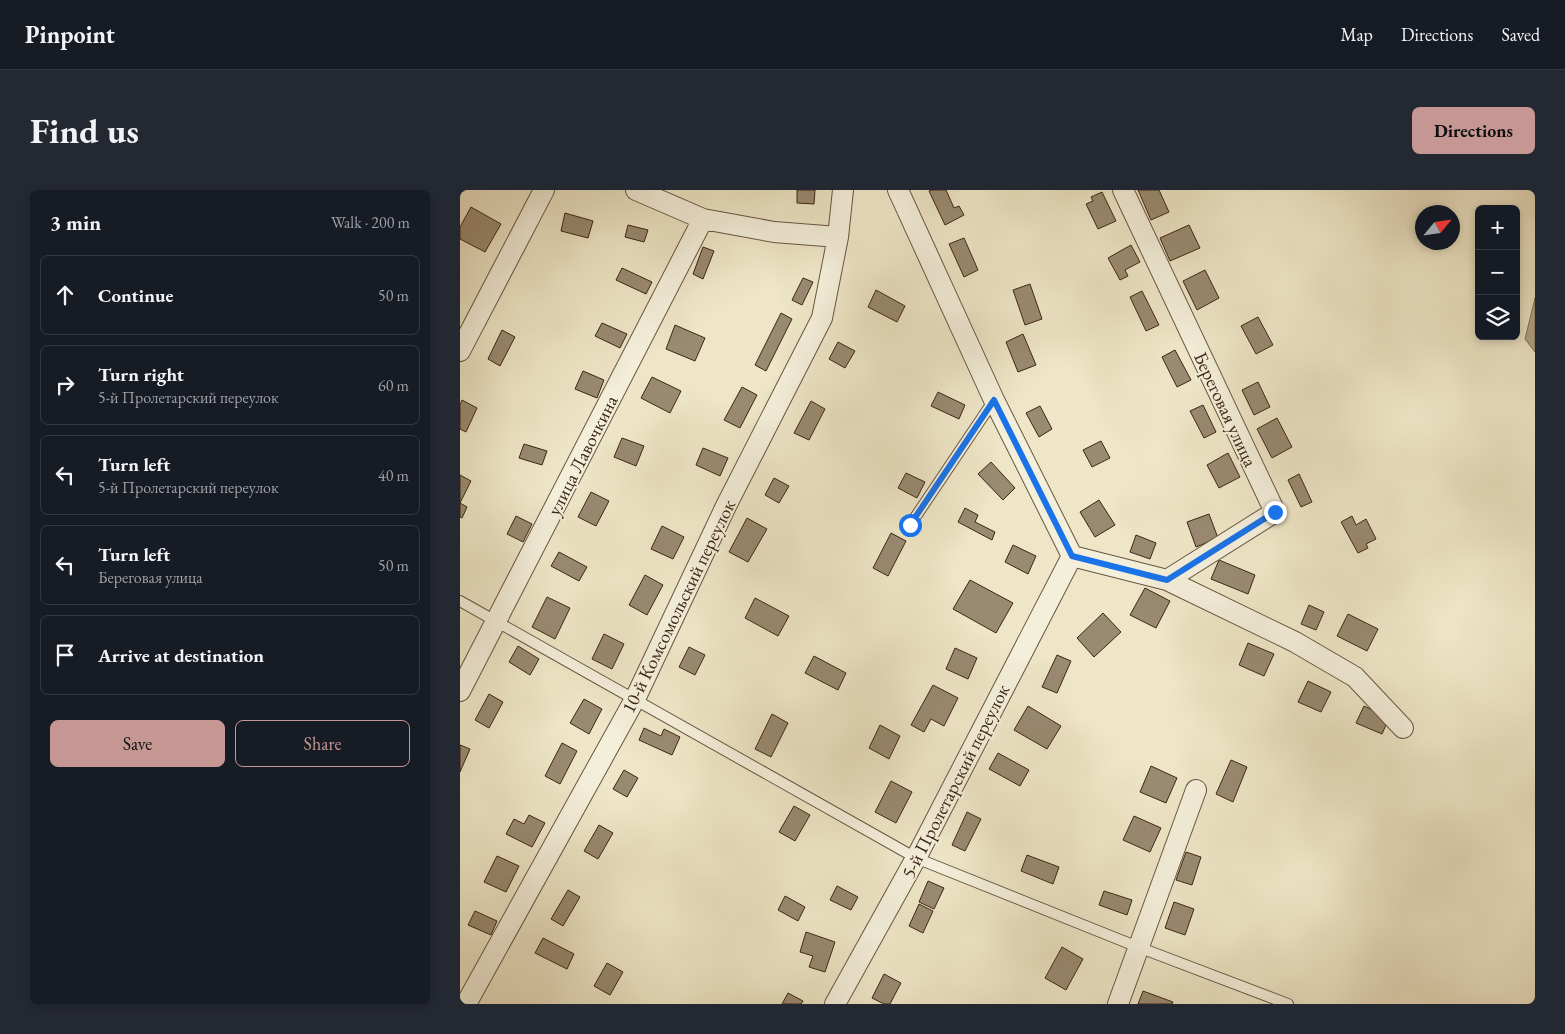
<!DOCTYPE html>
<html lang="en">
<head>
<meta charset="utf-8">
<style>
  :root { --surface:#171b24; --page:#242831; --text:#f1f3f6; --muted:#9ea1a6; --line:#363941; --accent:#c59692 }
  body { margin:0; font-family:"EB Garamond",serif; background:var(--page); color:var(--text) }
  .controls { position:absolute; right:15px; top:15px; display:grid; overflow:hidden; border-radius:8px; box-shadow:0 2px 8px #0003 }
  .controls button { width:45px; height:45px; display:grid; place-items:center; padding:0; border:0; border-bottom:1px solid var(--line); background:var(--surface); color:var(--text); font:25px sans-serif }
  .compass { position:absolute; left:955px; top:15px; width:45px; height:45px; border-radius:50%; background:var(--surface); box-shadow:0 2px 8px #0003; rotate:61deg }
  .stop { position:absolute; width:15px; height:15px; margin:-11px; border:4px solid #1a73e8; border-radius:50%; background:#fff }
  .stop.end { background:#1a73e8; border-color:#fff; box-shadow:0 1px 5px #0008 }
  .list { margin:0; padding:0; list-style:none }
  h2 { display:flex; justify-content:space-between; align-items:center; height:65px; margin:0; padding:0 20px; font-size:21px }
  h2 small { font-size:16px; font-weight:400; color:var(--muted) }
  .list li { display:grid; grid-template-columns:32px 1fr auto; gap:15px; align-items:center; box-sizing:border-box; height:80px; margin:0 10px 10px; padding:0 10px; border:1px solid var(--line); border-radius:8px }
  .list b { display:block; font-size:19px; white-space:nowrap }
  .list p { margin:0; font-size:16px; white-space:nowrap; color:var(--muted) }
  .list em { font-size:16px; font-style:normal; color:var(--muted) }
  .actions { display:flex; gap:10px; padding:15px 20px }
  .actions a { flex:1; padding:11px 0; border:1px solid var(--accent); border-radius:8px; text-align:center; font-size:18px; color:var(--accent) }
  .actions .main { background:var(--accent); color:#111 }
  .icon { flex:none; width:28px; height:28px; fill:none; stroke:currentColor; stroke-width:2; stroke-linecap:round; stroke-linejoin:round }
  .map { position:relative; flex:none; width:1075px; height:814px; overflow:hidden; border-radius:8px }
  header { display:flex; align-items:center; gap:30px; box-sizing:border-box; height:70px; padding:0 25px; background:var(--surface); border-bottom:1px solid var(--line) }
  header strong { font-size:24px }
  nav { display:flex; gap:28px; margin-inline-start:auto; font-size:18px }
  .intro { display:flex; align-items:center; justify-content:space-between; box-sizing:border-box; height:120px; padding:0 30px }
  h1 { margin:0; font-size:35px }
  .button { padding:12px 22px; border-radius:8px; background:var(--accent); color:#111; font-size:18px; font-weight:700 }
  main { display:flex; gap:30px; padding:0 30px }
  aside { flex:1; background:var(--surface); border-radius:8px; box-shadow:0 2px 8px #0003 }
  .map>svg:first-child { display:block }
  .water { fill:#b1a58a; stroke:#82725b }
  .building { fill:#998a72; stroke:#3c2615 }
  .lines { fill:none; stroke-linecap:round; stroke-linejoin:round }
  .lane-casing { stroke:#685642; stroke-width:12 }
  .street-casing { stroke:#685642; stroke-width:22 }
  .lane { stroke:#f4efdb; stroke-width:10 }
  .street { stroke:#f4efdb; stroke-width:20 }
  .route { stroke:#1a73e8; stroke-width:6 }
  .labels { text-anchor:middle; stroke-width:4; stroke-linejoin:round; paint-order:stroke }
  .street-label { font-size:19px; fill:#3c2615; stroke:#f4efdb }
</style>
</head>
<body>
<header>
<strong>Pinpoint</strong>
<nav><a>Map</a><a>Directions</a><a>Saved</a></nav>
</header>
<div class="intro"><h1>Find us</h1><a class="button">Directions</a></div>
<main>
<aside>
<h2>3 min<small>Walk · 200 m</small></h2>
<ul class="list">
<li><svg class="icon" aria-label="ahead" viewBox="0 0 24 24"><path d="M12 20V5M6 11l6-6 6 6"/></svg><div><b>Continue</b></div><em>50 m</em></li>
<li><svg class="icon" aria-label="right" viewBox="0 0 24 24"><path d="M7 20v-9h11M14 6l5 5-5 5"/></svg><div><b>Turn right</b><p>5-й Пролетарский переулок</p></div><em>60 m</em></li>
<li><svg class="icon" aria-label="left" viewBox="0 0 24 24"><path d="M17 20v-9H6M10 6l-5 5 5 5"/></svg><div><b>Turn left</b><p>5-й Пролетарский переулок</p></div><em>40 m</em></li>
<li><svg class="icon" aria-label="left" viewBox="0 0 24 24"><path d="M17 20v-9H6M10 6l-5 5 5 5"/></svg><div><b>Turn left</b><p>Береговая улица</p></div><em>50 m</em></li>
<li><svg class="icon" aria-label="arrive" viewBox="0 0 24 24"><path d="M6 21V4h12l-3 4 3 4H6"/></svg><div><b>Arrive at destination</b></div></li>
</ul>
<div class="actions"><a class="main">Save</a><a>Share</a></div>
</aside>
<div class="map">
<svg width="1075" height="814" viewBox="0 0 1075 814">
  <rect width="100%" height="100%" fill="#eee6c7"/>
  <filter id="stains"><feTurbulence type="fractalNoise" baseFrequency=".004" numOctaves="4"/><feColorMatrix values="0 0 0 0 .2 0 0 0 0 .09 0 0 0 0 .02 0 0 0 .5 -.17"/></filter>
  <radialGradient id="worn" r=".72"><stop offset=".6" stop-color="#630" stop-opacity="0"/><stop offset="1" stop-color="#630" stop-opacity=".3"/></radialGradient>
  <path class="water" d="M 1075,108 L 1075,162 L 1065,149 Z"/>
  <path class="building" d="M 337,0 L 355,0 L 354,14 L 337,13 Z
    M 472,0 L 486,0 L 494,18 L 499,16 L 504,25 L 485,35 L 469,1 Z
    M 678,0 L 699,0 L 709,22 L 691,30 Z
    M 642,2 L 656,31 L 638,39 L 626,14 L 633,11 L 631,7 Z
    M 11,17 L 41,34 L 25,62 L 0,49 L 0,37 Z
    M 105,23 L 133,31 L 128,48 L 101,41 Z
    M 168,35 L 188,40 L 184,52 L 165,47 Z
    M 729,35 L 740,58 L 710,71 L 700,48 Z
    M 504,48 L 518,80 L 504,87 L 489,54 Z
    M 671,55 L 680,72 L 665,80 L 668,86 L 660,90 L 648,68 Z
    M 243,57 L 254,61 L 243,89 L 233,84 Z
    M 162,78 L 192,92 L 186,104 L 156,90 Z
    M 745,80 L 759,108 L 737,120 L 723,91 Z
    M 343,88 L 353,92 L 342,115 L 332,110 Z
    M 570,94 L 582,129 L 565,135 L 553,100 Z
    M 416,100 L 445,116 L 437,132 L 408,117 Z
    M 682,101 L 699,135 L 686,141 L 670,107 Z
    M 321,123 L 332,129 L 306,181 L 295,175 Z
    M 798,127 L 813,155 L 796,164 L 781,136 Z
    M 142,133 L 167,144 L 160,158 L 135,146 Z
    M 215,135 L 245,148 L 235,171 L 206,159 Z
    M 42,140 L 55,147 L 40,176 L 28,169 Z
    M 563,144 L 576,175 L 558,182 L 546,152 Z
    M 378,152 L 395,161 L 385,178 L 369,169 Z
    M 715,160 L 731,190 L 717,197 L 702,167 Z
    M 123,181 L 144,190 L 137,208 L 115,199 Z
    M 192,187 L 221,201 L 210,223 L 181,208 Z
    M 798,192 L 810,217 L 794,225 L 782,200 Z
    M 282,197 L 297,205 L 280,238 L 264,230 Z
    M 478,202 L 505,215 L 499,229 L 471,216 Z
    M 2,210 L 17,218 L 6,242 L 0,239 L 0,215 Z
    M 351,211 L 365,219 L 349,250 L 334,243 Z
    M 743,215 L 756,242 L 744,248 L 730,221 Z
    M 580,216 L 592,239 L 579,247 L 566,223 Z
    M 817,228 L 832,257 L 812,268 L 797,239 Z
    M 162,248 L 184,256 L 176,276 L 154,267 Z
    M 641,251 L 650,268 L 632,277 L 623,260 Z
    M 64,254 L 87,261 L 82,275 L 59,268 Z
    M 243,258 L 268,268 L 260,286 L 236,275 Z
    M 768,263 L 780,287 L 759,298 L 747,275 Z
    M 531,272 L 555,298 L 543,310 L 518,284 Z
    M 446,283 L 465,292 L 457,308 L 438,298 Z
    M 839,284 L 852,312 L 841,317 L 828,290 Z
    M 0,285 L 11,291 L 0,313 L 7,317 L 2,328 L 0,327 Z
    M 314,288 L 329,296 L 319,313 L 305,305 Z
    M 131,302 L 149,311 L 136,336 L 118,327 Z
    M 639,310 L 655,335 L 635,347 L 620,322 Z
    M 505,318 L 518,325 L 515,332 L 535,342 L 532,350 L 498,332 Z
    M 749,324 L 758,348 L 736,357 L 727,332 Z
    M 56,326 L 72,334 L 63,352 L 47,344 Z
    M 892,326 L 896,335 L 906,329 L 916,349 L 906,354 L 908,358 L 898,363 L 881,332 Z
    M 287,328 L 307,339 L 288,372 L 269,362 Z
    M 202,336 L 224,347 L 213,369 L 191,359 Z
    M 431,343 L 446,351 L 428,386 L 413,378 Z
    M 676,345 L 696,353 L 690,369 L 670,362 Z
    M 553,355 L 576,366 L 568,384 L 545,372 Z
    M 99,362 L 127,377 L 119,391 L 91,376 Z
    M 759,370 L 795,385 L 788,404 L 751,389 Z
    M 185,385 L 203,395 L 187,425 L 169,415 Z
    M 510,390 L 553,413 L 536,443 L 493,419 Z
    M 685,398 L 710,411 L 696,438 L 670,425 Z
    M 87,407 L 110,418 L 95,449 L 72,437 Z
    M 295,408 L 329,426 L 318,446 L 285,428 Z
    M 849,415 L 864,422 L 856,440 L 841,434 Z
    M 643,423 L 661,442 L 634,467 L 617,448 Z
    M 888,424 L 918,439 L 907,461 L 877,446 Z
    M 144,444 L 164,454 L 152,479 L 132,469 Z
    M 788,453 L 814,464 L 804,486 L 779,475 Z
    M 58,456 L 79,469 L 70,485 L 49,472 Z
    M 229,457 L 245,465 L 235,485 L 219,477 Z
    M 495,458 L 517,468 L 508,489 L 486,479 Z
    M 597,465 L 611,471 L 597,503 L 582,497 Z
    M 354,466 L 386,483 L 378,500 L 345,483 Z
    M 848,491 L 871,502 L 861,522 L 838,512 Z
    M 473,495 L 498,508 L 484,536 L 471,529 L 464,542 L 451,535 Z
    M 29,504 L 43,512 L 29,538 L 15,530 Z
    M 124,509 L 142,519 L 129,544 L 110,533 Z
    M 568,516 L 601,536 L 587,559 L 554,540 Z
    M 904,516 L 929,528 L 922,544 L 896,533 Z
    M 312,524 L 328,533 L 311,567 L 295,559 Z
    M 420,535 L 440,546 L 429,569 L 409,558 Z
    M 184,538 L 201,546 L 204,539 L 220,547 L 212,565 L 179,550 Z
    M 102,553 L 117,561 L 100,594 L 85,586 Z
    M 0,555 L 10,559 L 0,582 Z
    M 538,563 L 569,580 L 560,596 L 529,579 Z
    M 771,570 L 787,577 L 773,612 L 756,604 Z
    M 691,576 L 717,588 L 706,613 L 680,602 Z
    M 164,580 L 178,588 L 167,607 L 153,599 Z
    M 431,591 L 452,602 L 436,633 L 415,622 Z
    M 334,616 L 350,625 L 335,651 L 319,642 Z
    M 507,622 L 521,629 L 505,661 L 492,655 Z
    M 69,625 L 85,633 L 72,657 L 46,644 L 54,629 L 64,634 Z
    M 674,626 L 701,638 L 690,662 L 663,650 Z
    M 139,635 L 153,643 L 138,669 L 124,661 Z
    M 726,662 L 741,667 L 732,695 L 716,690 Z
    M 567,665 L 599,677 L 593,694 L 561,681 Z
    M 37,666 L 59,676 L 46,702 L 24,692 Z
    M 468,691 L 484,698 L 474,719 L 459,712 Z
    M 377,696 L 398,707 L 391,720 L 370,710 Z
    M 108,700 L 120,707 L 103,736 L 91,729 Z
    M 644,701 L 672,710 L 667,725 L 639,715 Z
    M 325,706 L 345,717 L 338,731 L 318,720 Z
    M 714,712 L 734,719 L 725,745 L 705,738 Z
    M 459,714 L 473,721 L 463,743 L 449,736 Z
    M 15,721 L 37,731 L 31,745 L 8,735 Z
    M 346,742 L 375,752 L 365,782 L 349,777 L 353,766 L 340,762 Z
    M 83,748 L 114,764 L 107,779 L 75,763 Z
    M 602,757 L 623,769 L 606,800 L 585,788 Z
    M 147,773 L 163,782 L 150,805 L 134,796 Z
    M 424,784 L 441,793 L 430,814 L 424,814 L 412,808 Z
    M 683,801 L 713,812 L 712,814 L 678,814 Z
    M 328,803 L 343,811 L 341,814 L 322,814 Z"/>
  <g class="lines">
    <g class="lane-casing">
      <path id="lane" d="M 450,335 L 534,210
        M 0,411 L 456,668 L 678,757 L 828,814"/>
    </g>
    <g class="street-casing">
      <path id="street" d="M 176,0 L 243,29 L 314,42 L 378,47
        M 438,0 L 534,210 L 612,366 L 707,390 L 835,452 L 895,487 L 943,538
        M 663,0 L 815,322 L 707,390
        M 0,161 L 84,0
        M 0,501 L 243,29
        M 6,814 L 175,509 L 266,316 L 362,128 L 378,47 L 383,0
        M 375,814 L 456,668 L 612,366
        M 658,814 L 736,600"/>
    </g>
    <use href="#lane" class="lane"/>
    <use href="#street" class="street"/>
  </g>
  <g class="lines">
    <path class="route" d="M 450,335 L 534,210 L 612,366 L 707,390 L 815,322"/>
  </g>
  <g class="labels">
    <g class="street-label">
      <text transform="translate(766 219) rotate(65)" y="7">Береговая улица</text>
      <text transform="translate(122 265) rotate(-63)" y="7">улица Лавочкина</text>
      <text transform="translate(218 416) rotate(-64)" y="7">10-й Комсомольский переулок</text>
      <text transform="translate(495 591) rotate(-63)" y="7">5-й Пролетарский переулок</text>
    </g>
  </g>
  <rect width="100%" height="100%" filter="url(#stains)"/>
  <rect width="100%" height="100%" fill="url(#worn)"/>
</svg>
<div class="controls">
<button>+</button>
<button>−</button>
<button><svg class="icon" aria-label="layers" viewBox="0 0 24 24"><path d="M12 4l9 5-9 5-9-5zM3 14l9 5 9-5"/></svg></button>
</div>
<svg class="compass" viewBox="-18 -18 36 36"><path d="M0-13l5 13h-10z" fill="#e53935"/><path d="M0 13l5-13h-10z" fill="#9ea1a6"/></svg>
<div class="stop" style="left:450px;top:335px"></div>
<div class="stop end" style="left:815px;top:322px"></div>
</div>
</main>
</body>
</html>
